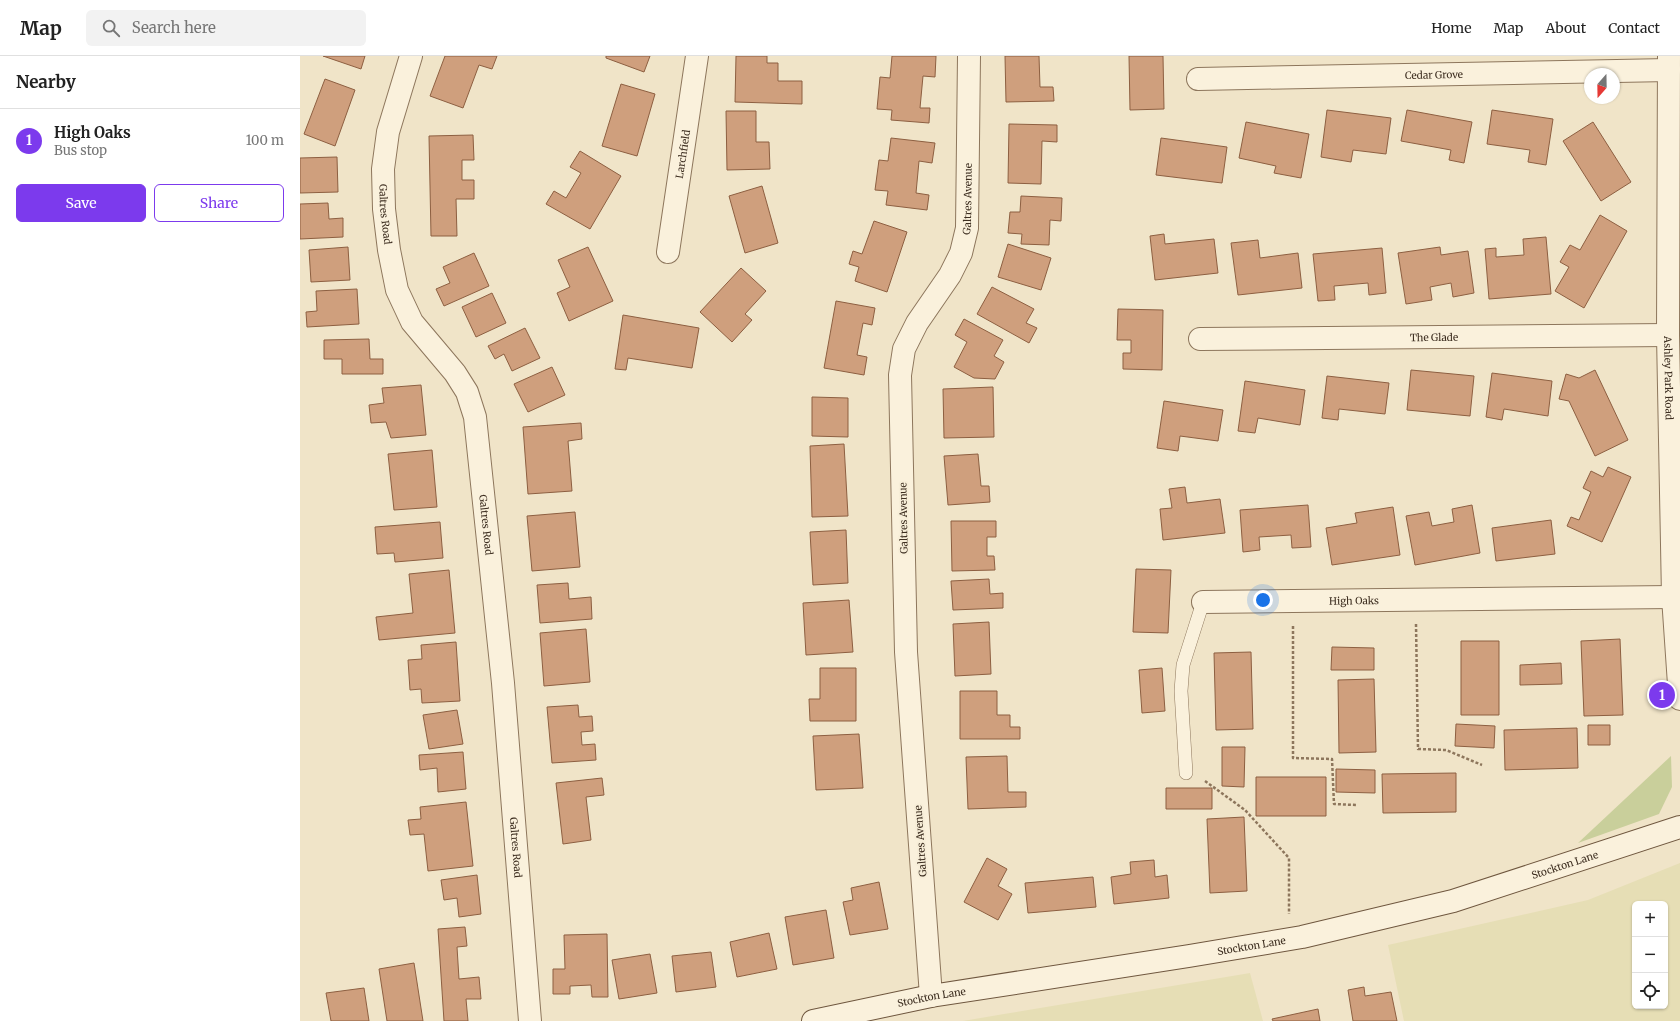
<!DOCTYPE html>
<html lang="en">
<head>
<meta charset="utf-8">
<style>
  :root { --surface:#fff; --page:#f2f2f2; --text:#222; --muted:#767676; --line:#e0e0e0; --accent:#7c3aed }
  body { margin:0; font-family:Merriweather,serif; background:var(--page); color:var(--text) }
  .controls { position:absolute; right:12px; bottom:12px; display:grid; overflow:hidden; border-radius:6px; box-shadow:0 1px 3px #0004 }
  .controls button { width:36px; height:36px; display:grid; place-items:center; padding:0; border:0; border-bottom:1px solid var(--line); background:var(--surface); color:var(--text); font:20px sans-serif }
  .compass { position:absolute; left:1284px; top:12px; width:36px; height:36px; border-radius:50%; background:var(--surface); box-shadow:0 1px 3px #0004; rotate:200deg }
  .you { position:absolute; left:963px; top:544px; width:14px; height:14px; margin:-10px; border:3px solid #fff; border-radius:50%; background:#1a73e8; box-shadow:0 0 0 6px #1a73e833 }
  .badge { display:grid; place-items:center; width:26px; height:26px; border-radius:50%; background:var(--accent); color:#fff; font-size:13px; font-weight:700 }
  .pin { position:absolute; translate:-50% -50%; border:2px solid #fff; box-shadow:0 1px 4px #0006 }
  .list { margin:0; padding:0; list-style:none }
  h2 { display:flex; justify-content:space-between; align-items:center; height:52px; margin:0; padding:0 16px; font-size:17px }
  h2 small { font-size:13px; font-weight:400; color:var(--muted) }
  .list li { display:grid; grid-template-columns:26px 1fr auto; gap:12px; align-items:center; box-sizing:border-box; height:64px; padding:0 16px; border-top:1px solid var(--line) }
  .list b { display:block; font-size:15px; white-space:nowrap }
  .list p { margin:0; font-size:13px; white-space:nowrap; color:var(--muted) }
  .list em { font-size:13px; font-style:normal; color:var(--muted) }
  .actions { display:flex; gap:8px; padding:12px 16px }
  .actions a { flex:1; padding:9px 0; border:1px solid var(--accent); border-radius:6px; text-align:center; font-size:14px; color:var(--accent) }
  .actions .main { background:var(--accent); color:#fff }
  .icon { flex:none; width:22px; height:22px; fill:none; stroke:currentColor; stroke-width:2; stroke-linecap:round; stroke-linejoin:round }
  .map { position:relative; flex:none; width:1380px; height:965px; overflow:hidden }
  header { display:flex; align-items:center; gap:24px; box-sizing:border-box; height:56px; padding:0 20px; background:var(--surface); border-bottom:1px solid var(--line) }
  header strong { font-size:19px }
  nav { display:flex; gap:22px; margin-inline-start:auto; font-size:14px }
  .search { width:280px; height:36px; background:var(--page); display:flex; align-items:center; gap:10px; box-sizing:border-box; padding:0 14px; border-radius:6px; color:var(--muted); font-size:15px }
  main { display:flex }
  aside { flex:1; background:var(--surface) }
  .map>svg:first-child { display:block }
  .farmland { fill:#e6deb5; fill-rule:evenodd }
  .green { fill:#c9cf9b }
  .building { fill:#cf9f7d; stroke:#8d5f41 }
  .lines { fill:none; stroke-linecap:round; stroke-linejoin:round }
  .lane-casing { stroke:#8d765c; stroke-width:14 }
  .street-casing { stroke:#8d765c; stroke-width:24 }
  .secondary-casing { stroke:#6f573f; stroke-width:24 }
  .path { stroke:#8d765c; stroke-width:2.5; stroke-dasharray:3 2; stroke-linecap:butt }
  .lane { stroke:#faf1dc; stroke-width:13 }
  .street { stroke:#faf1dc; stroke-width:22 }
  .secondary { stroke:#faf1dc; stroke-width:22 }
  .labels { text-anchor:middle; stroke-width:4; stroke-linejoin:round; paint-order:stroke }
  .street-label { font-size:10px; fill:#3d2e20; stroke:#f7eed8 }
</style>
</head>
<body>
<header>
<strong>Map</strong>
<div class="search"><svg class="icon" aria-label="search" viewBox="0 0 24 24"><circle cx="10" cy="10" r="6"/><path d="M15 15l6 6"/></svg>Search here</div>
<nav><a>Home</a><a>Map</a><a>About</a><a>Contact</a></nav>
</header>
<main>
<aside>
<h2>Nearby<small></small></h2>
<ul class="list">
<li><span class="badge">1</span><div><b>High Oaks</b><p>Bus stop</p></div><em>100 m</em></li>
</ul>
<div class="actions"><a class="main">Save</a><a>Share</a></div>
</aside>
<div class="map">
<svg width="1380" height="965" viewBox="0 0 1380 965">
  <rect width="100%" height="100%" fill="#f0e4c8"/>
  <path class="farmland" d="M 1380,807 L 1380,965 L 1104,965 L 1088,889 L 1288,844 ZM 1335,848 L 1365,848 L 1365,950 L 1335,950 Z
    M 950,917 L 963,965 L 663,965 L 704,958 Z"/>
  <path class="green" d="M 1371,700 L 1372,731 L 1359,758 L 1278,787 Z"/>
  <path class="building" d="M 23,0 L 65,0 L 61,13 Z
    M 145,0 L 197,0 L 192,13 L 179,9 L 163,52 L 130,40 Z
    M 306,0 L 350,0 L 344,16 L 306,2 Z
    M 436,0 L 467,0 L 467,7 L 478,7 L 478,25 L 502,25 L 502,48 L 435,46 Z
    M 592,0 L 636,0 L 635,21 L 623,20 L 620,52 L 630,52 L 629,67 L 591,64 L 592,54 L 577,53 L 580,21 L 590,22 Z
    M 705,0 L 739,0 L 740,31 L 753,31 L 754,45 L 706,46 Z
    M 829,0 L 863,0 L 864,53 L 830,54 Z
    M 25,23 L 55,34 L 35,90 L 4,78 Z
    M 321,28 L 355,38 L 337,100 L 302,90 Z
    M 1027,54 L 1091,62 L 1086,98 L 1053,94 L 1051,106 L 1021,101 Z
    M 1107,54 L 1172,66 L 1164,107 L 1149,104 L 1151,94 L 1101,85 Z
    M 1192,54 L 1253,63 L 1246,109 L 1228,106 L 1230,94 L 1187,88 Z
    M 426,55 L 456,55 L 456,86 L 469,86 L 470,113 L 427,114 Z
    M 946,66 L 1009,78 L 1001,122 L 974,117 L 976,110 L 939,102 Z
    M 1293,66 L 1331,126 L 1301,145 L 1263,85 Z
    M 709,68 L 757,69 L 757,86 L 742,85 L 741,128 L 708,127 Z
    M 173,79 L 174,104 L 162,104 L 162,124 L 174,124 L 174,143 L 156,143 L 157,180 L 131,180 L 129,80 Z
    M 591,82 L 635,87 L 632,107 L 619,105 L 616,137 L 629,139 L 627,154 L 586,149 L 588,135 L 575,134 L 579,104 L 588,105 Z
    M 861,82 L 927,91 L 922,127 L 856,119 Z
    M 280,95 L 321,120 L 290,173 L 246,148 L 254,135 L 266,142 L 281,117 L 270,111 Z
    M 37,101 L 38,136 L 0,137 L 0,102 Z
    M 462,130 L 478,187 L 445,197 L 429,140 Z
    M 721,140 L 762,142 L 761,165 L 750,164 L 749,189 L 721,188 L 722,178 L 708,177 L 710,156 L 720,156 Z
    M 28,147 L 29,163 L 43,162 L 43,181 L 0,183 L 0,148 Z
    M 1300,159 L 1327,175 L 1284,252 L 1255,235 L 1269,211 L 1260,206 L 1270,189 L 1280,194 Z
    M 574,165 L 607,176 L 587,236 L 555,225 L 559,211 L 549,208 L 553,195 L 562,198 Z
    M 864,178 L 865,188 L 914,183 L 918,217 L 855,224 L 850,180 Z
    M 1246,181 L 1251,238 L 1189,243 L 1185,193 L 1196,192 L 1196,201 L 1224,199 L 1223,183 Z
    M 958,184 L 960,202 L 998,197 L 1002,232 L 938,239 L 931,187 Z
    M 708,188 L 751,202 L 741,234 L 698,221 Z
    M 48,191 L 50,224 L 11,226 L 9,194 Z
    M 288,191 L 313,245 L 269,265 L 257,237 L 270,231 L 258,204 Z
    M 1140,191 L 1141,199 L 1168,195 L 1174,237 L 1153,241 L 1151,227 L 1130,231 L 1132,244 L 1106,248 L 1098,197 Z
    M 1082,192 L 1086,237 L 1069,239 L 1068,227 L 1034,230 L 1035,244 L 1018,245 L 1013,198 Z
    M 174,197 L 189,230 L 144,250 L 136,233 L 150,227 L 143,211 Z
    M 441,212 L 466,235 L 445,258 L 452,264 L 432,286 L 400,256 Z
    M 692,231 L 734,253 L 726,267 L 737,272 L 729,287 L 677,258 Z
    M 57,233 L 59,268 L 7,271 L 6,256 L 17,255 L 16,235 Z
    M 192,237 L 206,267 L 176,281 L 162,251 Z
    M 536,245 L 575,252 L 572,269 L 563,267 L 557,299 L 567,301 L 564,319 L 524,312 Z
    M 818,253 L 863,254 L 862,314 L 823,313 L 823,297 L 831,297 L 831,284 L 817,284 Z
    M 323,259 L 399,272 L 392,312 L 328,302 L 326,314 L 315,313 Z
    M 664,263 L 703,284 L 694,300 L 704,306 L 695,323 L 674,322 L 654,311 L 667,286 L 655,279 Z
    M 225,272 L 240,302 L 212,315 L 204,298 L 195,303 L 188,290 Z
    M 69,283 L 70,303 L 83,303 L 83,318 L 42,318 L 42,303 L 24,303 L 24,284 Z
    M 252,311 L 265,339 L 228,356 L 214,328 Z
    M 1111,314 L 1174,320 L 1170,360 L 1107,354 Z
    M 1295,314 L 1328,384 L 1295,400 L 1269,345 L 1259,343 L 1266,318 L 1279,322 Z
    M 1192,317 L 1252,325 L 1248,360 L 1204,353 L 1202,364 L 1186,361 Z
    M 1027,320 L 1089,327 L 1085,358 L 1039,353 L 1038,364 L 1022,362 Z
    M 945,325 L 1005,334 L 1000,369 L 958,362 L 955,377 L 938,375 Z
    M 121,329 L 126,379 L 91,382 L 86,366 L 71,367 L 69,349 L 84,347 L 82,332 Z
    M 693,331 L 694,381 L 644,382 L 643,333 Z
    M 512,341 L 548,342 L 548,381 L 512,380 Z
    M 864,345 L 923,354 L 918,385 L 880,380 L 878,395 L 857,392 Z
    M 281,367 L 282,383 L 268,385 L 272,435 L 228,438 L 223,371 Z
    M 544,388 L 548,460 L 512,461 L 510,390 Z
    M 132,394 L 137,451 L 94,454 L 88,398 Z
    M 678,398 L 681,430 L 689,430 L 690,446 L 648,449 L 644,400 Z
    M 1308,411 L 1331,421 L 1302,486 L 1267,470 L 1271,461 L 1279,464 L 1291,436 L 1283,432 L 1291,415 L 1303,421 Z
    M 885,431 L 887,447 L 920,443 L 925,477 L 863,484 L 860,453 L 872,452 L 869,433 Z
    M 1008,449 L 1011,491 L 992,492 L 991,479 L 959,481 L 960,494 L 943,496 L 940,454 Z
    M 1172,449 L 1180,497 L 1115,509 L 1106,460 L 1129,456 L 1132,470 L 1154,466 L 1152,453 Z
    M 1093,451 L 1100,499 L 1032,509 L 1026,472 L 1057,467 L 1055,457 Z
    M 275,456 L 280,511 L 232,515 L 227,460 Z
    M 1251,464 L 1255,498 L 1196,505 L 1192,472 Z
    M 651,465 L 696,465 L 696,481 L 687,481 L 687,500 L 694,500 L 695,514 L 652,515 Z
    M 140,466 L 143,502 L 95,506 L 94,497 L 77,498 L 75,471 Z
    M 546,474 L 548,527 L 513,529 L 510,476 Z
    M 836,513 L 871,514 L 868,577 L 833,576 Z
    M 149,514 L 155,577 L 79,584 L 76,561 L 113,557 L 109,518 Z
    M 689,523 L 690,538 L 703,537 L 703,552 L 653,554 L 651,525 Z
    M 268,527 L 269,543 L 291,541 L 292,563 L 240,567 L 237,529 Z
    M 549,544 L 553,596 L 506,599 L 503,547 Z
    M 689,566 L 691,618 L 655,620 L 653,568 Z
    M 286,573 L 290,626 L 244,630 L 240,577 Z
    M 1320,583 L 1323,659 L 1284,660 L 1281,585 Z
    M 1161,585 L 1199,585 L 1199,659 L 1161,659 Z
    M 156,586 L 160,645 L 122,647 L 121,633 L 110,634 L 108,604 L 122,603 L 121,589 Z
    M 1032,591 L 1074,592 L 1074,614 L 1031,614 Z
    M 951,596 L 953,673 L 916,674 L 914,597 Z
    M 1261,607 L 1262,628 L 1220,629 L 1220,609 Z
    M 520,612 L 556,612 L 556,665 L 510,665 L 509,643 L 520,643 Z
    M 862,612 L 865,655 L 842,657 L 839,614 Z
    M 1074,623 L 1076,696 L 1039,697 L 1038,624 Z
    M 660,635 L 697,635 L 697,659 L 710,659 L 710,671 L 720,671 L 720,683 L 660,683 Z
    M 278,649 L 279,661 L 292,660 L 293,675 L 281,676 L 282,689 L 295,688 L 296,704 L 252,707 L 247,651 Z
    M 157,654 L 163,688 L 129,693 L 123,659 Z
    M 1156,668 L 1195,670 L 1194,692 L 1155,690 Z
    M 1288,669 L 1310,669 L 1310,689 L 1288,689 Z
    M 1277,672 L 1278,712 L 1205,714 L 1204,674 Z
    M 559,678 L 563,732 L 516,734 L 513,680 Z
    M 922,691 L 945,691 L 944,731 L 922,730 Z
    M 163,696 L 166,733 L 138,736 L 137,712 L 120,714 L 119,699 Z
    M 707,700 L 708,736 L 726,736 L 726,751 L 668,753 L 666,701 Z
    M 1036,713 L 1075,714 L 1075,737 L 1036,736 Z
    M 1156,717 L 1156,756 L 1083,757 L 1082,718 Z
    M 956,721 L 1026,721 L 1026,760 L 956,760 Z
    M 302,722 L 304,739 L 286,741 L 291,784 L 263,788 L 256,727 Z
    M 866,732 L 912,732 L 912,753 L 866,753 Z
    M 166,746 L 173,810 L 128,815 L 124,778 L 110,779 L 108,764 L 121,763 L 120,751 Z
    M 944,761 L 947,835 L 910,837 L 907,763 Z
    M 687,802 L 707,813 L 698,830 L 712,838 L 698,864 L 664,846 Z
    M 854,804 L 855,821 L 867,819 L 869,842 L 814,848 L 811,821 L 831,818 L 830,806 Z
    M 177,819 L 181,858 L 159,861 L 157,842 L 144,844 L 141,824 Z
    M 793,821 L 796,851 L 728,857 L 725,827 Z
    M 579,826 L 588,873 L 550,879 L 543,846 L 553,844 L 551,832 Z
    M 526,854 L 534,902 L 493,909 L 485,861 Z
    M 165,871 L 167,890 L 157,891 L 159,923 L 179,921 L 181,943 L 166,943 L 168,965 L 144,965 L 138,873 Z
    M 469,877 L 477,913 L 437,921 L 430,886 Z
    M 307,878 L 308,941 L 292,941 L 291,929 L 270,930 L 270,938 L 253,938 L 253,913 L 265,913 L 264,879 Z
    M 411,896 L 416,931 L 376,936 L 372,900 Z
    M 350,898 L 357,937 L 319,943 L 312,904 Z
    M 114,907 L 123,965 L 87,965 L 79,913 Z
    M 1064,931 L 1065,940 L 1091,936 L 1097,965 L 1053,965 L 1048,934 Z
    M 64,932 L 69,965 L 31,965 L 26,937 Z
    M 1018,953 L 1020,965 L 973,965 L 972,963 Z"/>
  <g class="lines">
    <g class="lane-casing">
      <path id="lane" d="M 886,717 L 881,635 L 883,609 L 903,546"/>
    </g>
    <g class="street-casing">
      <g id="street">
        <path id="s1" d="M 111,0 L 88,76 L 83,113 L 84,153 L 89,194 L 97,234 L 112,266 L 155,317 L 167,336 L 175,361 L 203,627 L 230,965"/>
        <path id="s2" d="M 1369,0 L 1368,279 L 1373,541 L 1380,643"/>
        <path id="s3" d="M 898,23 L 1369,14"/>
        <path id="s4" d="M 368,196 L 397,0"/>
        <path id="s5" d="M 900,283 L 1368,279"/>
        <path id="s6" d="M 903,546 L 1373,541"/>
        <path id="s7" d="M 631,940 L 606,596 L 600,319 L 604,293 L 617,267 L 650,219 L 661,197 L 667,172 L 669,0"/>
      </g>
    </g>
    <g class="secondary-casing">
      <g id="secondary">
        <path id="s8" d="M 513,965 L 631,940 L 889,900 L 1002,881 L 1153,845 L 1380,771"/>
      </g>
    </g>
    <path class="path" d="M 1116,568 L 1118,693 L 1146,694 L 1182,709
      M 993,570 L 993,702 L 1032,703 L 1034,748 L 1056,749
      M 905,725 L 945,754 L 989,802 L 989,858"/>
    <use href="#lane" class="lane"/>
    <use href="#street" class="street"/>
    <use href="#secondary" class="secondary"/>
  </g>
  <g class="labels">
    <g class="street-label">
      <text dy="4" stroke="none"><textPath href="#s3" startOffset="236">Cedar Grove</textPath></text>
      <text dy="4" stroke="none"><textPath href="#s4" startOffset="99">Larchfield</textPath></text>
      <text dy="4" stroke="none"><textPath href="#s7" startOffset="815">Galtres Avenue</textPath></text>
      <text dy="4" stroke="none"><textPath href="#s1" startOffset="162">Galtres Road</textPath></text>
      <text dy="4" stroke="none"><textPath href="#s5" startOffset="234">The Glade</textPath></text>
      <text dy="4" stroke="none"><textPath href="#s2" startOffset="322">Ashley Park Road</textPath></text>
      <text transform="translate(603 462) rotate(-91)" y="4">Galtres Avenue</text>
      <text dy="4" stroke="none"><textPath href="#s1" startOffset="498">Galtres Road</textPath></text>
      <text dy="4" stroke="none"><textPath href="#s6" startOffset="151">High Oaks</textPath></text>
      <text transform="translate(620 785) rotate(-94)" y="4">Galtres Avenue</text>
      <text dy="4" stroke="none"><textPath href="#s1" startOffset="822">Galtres Road</textPath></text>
      <text dy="4" stroke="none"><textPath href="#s8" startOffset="769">Stockton Lane</textPath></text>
      <text dy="4" stroke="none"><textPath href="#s8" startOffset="445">Stockton Lane</textPath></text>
      <text dy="4" stroke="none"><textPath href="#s8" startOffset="121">Stockton Lane</textPath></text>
    </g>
  </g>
</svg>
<div class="controls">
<button>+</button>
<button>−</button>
<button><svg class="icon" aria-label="locate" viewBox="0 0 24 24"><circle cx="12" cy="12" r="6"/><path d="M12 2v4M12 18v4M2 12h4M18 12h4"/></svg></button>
</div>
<svg class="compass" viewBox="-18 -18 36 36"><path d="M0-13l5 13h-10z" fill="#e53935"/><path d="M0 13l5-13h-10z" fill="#767676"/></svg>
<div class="you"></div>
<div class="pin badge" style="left:1362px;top:639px">1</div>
</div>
</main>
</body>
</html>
